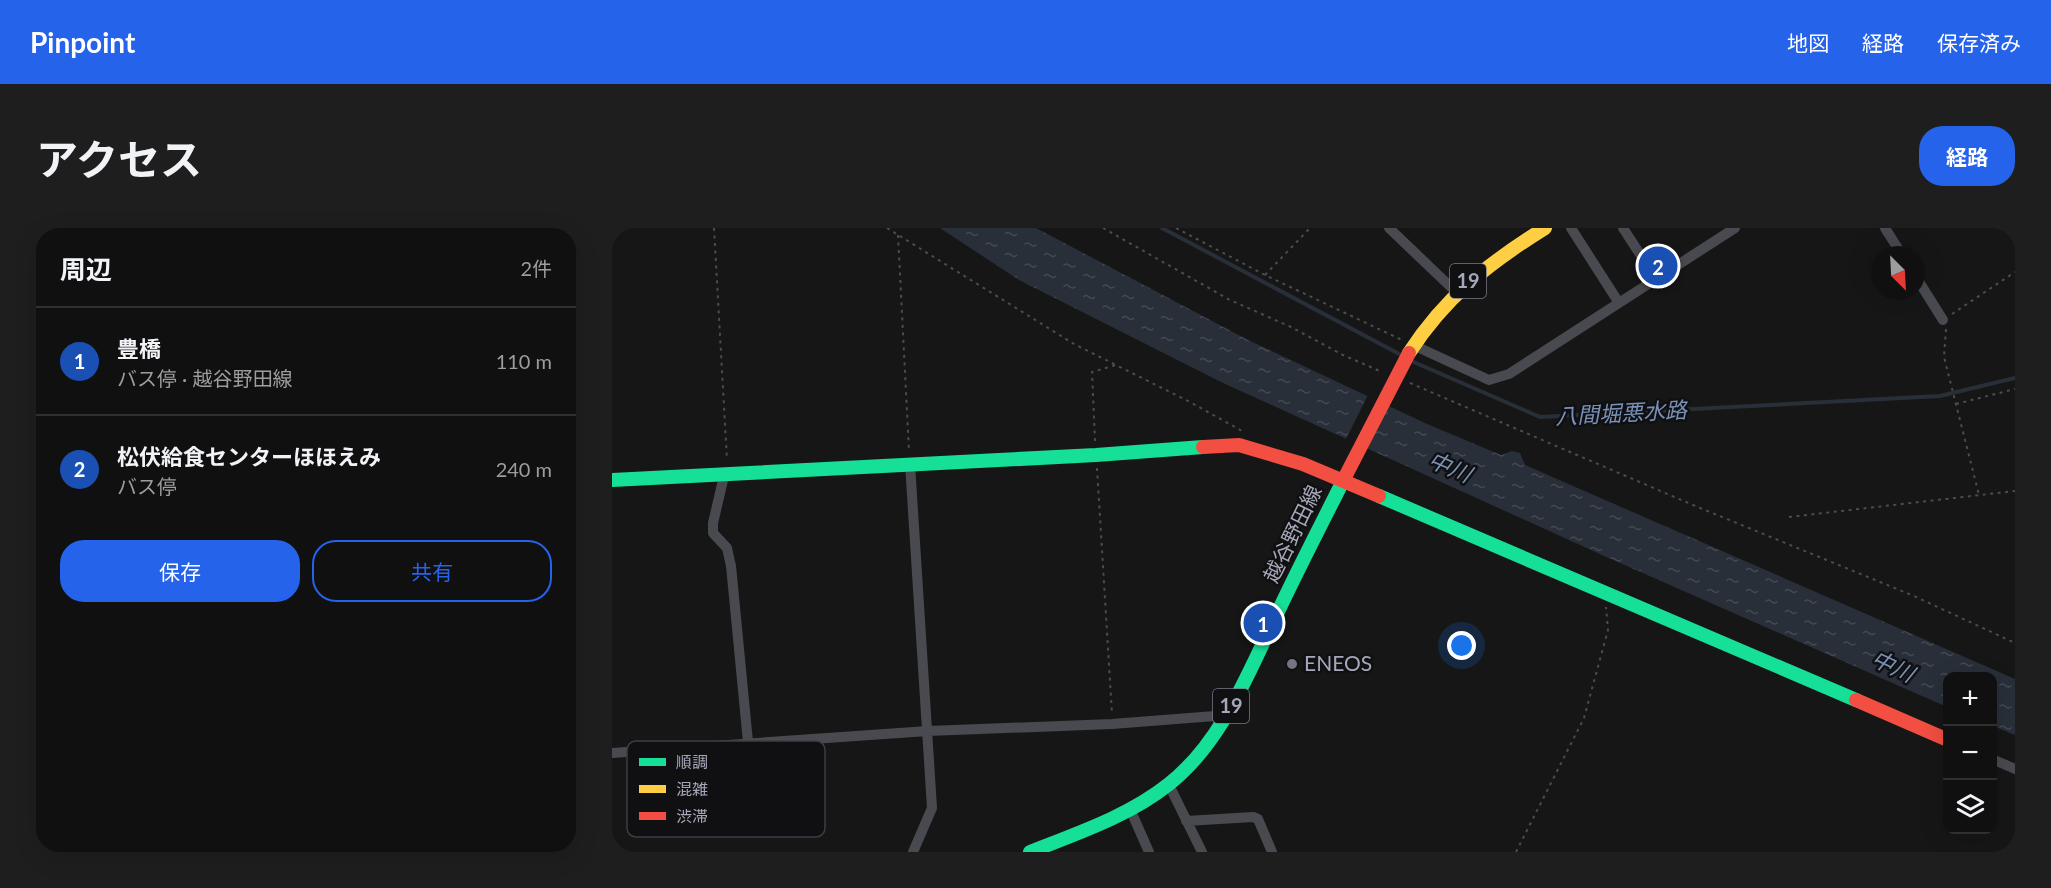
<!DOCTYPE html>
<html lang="ja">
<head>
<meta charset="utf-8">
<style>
  :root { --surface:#101010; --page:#1e1e1e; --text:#f1f3f6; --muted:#9c9d9f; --line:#303030; --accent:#2563eb }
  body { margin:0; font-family:Lato,"Noto Sans JP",sans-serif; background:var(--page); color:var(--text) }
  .controls { position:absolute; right:18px; bottom:18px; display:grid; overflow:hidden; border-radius:12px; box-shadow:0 6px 24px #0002 }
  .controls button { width:54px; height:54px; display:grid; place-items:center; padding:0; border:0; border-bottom:2px solid var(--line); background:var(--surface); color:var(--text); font:30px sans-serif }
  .compass { position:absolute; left:1259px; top:18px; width:54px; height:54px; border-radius:50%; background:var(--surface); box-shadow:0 6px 24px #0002; rotate:156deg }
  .you { position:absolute; left:850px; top:418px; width:21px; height:21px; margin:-15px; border:4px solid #fff; border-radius:50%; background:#1a73e8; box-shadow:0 0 0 9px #1a73e833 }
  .badge { display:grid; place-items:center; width:39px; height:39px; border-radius:50%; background:var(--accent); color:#fff; font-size:20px; font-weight:700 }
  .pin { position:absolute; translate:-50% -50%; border:3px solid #fff; box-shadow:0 2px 6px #0006 }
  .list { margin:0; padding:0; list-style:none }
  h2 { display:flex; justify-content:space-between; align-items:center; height:78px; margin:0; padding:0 24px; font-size:26px }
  h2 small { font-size:20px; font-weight:400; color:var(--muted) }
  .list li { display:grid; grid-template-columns:39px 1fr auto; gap:18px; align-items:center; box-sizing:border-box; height:108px; padding:0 24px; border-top:2px solid var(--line) }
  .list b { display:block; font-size:22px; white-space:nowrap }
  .list p { margin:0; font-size:20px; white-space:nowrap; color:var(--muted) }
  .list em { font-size:20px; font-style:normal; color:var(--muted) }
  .actions { display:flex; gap:12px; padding:18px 24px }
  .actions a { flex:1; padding:14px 0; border:2px solid var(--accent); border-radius:24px; text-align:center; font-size:21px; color:var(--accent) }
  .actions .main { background:var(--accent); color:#fff }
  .icon { flex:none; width:33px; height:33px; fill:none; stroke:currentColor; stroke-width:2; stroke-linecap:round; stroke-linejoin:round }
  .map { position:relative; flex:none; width:1403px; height:624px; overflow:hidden; border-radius:24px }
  header { display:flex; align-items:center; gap:36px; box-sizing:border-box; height:84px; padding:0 30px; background:var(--accent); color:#fff }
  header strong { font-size:28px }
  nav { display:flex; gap:33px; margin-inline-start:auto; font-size:21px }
  .intro { display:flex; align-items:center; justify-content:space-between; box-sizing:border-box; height:144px; padding:0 36px }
  h1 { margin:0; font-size:42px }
  .button { padding:15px 27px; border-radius:24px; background:var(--accent); color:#fff; font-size:21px; font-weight:700 }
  main { display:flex; gap:36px; padding:0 36px }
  aside { flex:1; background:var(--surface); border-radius:24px; box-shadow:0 6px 24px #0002 }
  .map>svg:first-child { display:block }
  .water { fill:url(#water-ripples) }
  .pier { fill:#161616 }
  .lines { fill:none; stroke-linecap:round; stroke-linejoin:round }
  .stream { stroke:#282f39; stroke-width:4 }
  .path { stroke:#4b4c50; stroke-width:2; stroke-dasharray:3 4.5; stroke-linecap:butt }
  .street { stroke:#494a4f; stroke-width:10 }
  .fast { stroke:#16e098; stroke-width:14 }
  .slow { stroke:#ffcf43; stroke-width:14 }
  .jam { stroke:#f24e42; stroke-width:14 }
  .jam-bridge { stroke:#f24e42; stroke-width:14 }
  .poi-dot { fill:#737580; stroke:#101012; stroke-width:2 }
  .labels { text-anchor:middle; stroke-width:5; stroke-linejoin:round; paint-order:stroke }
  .shield { fill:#101012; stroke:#787a87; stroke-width:1.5 }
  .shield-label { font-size:20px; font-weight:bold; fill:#a5a8b9 }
  .street-label { font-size:21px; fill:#a5a8b9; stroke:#101012 }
  .poi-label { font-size:21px; fill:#a5a8b9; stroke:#101012; text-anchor:start }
  .water-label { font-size:22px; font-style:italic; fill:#7991b7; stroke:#101012 }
  .key { fill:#101012; stroke:#3d3e44; stroke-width:1.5 }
  .key-label { font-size:16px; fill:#a5a8b9 }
</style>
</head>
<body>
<header>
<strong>Pinpoint</strong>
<nav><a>地図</a><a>経路</a><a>保存済み</a></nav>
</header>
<div class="intro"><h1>アクセス</h1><a class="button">経路</a></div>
<main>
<aside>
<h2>周辺<small>2件</small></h2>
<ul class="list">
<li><span class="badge" style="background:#1a4fb4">1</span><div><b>豊橋</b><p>バス停 · 越谷野田線</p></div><em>110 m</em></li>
<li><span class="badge" style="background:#1a4fb4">2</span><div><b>松伏給食センターほほえみ</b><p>バス停</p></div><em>240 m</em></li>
</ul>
<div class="actions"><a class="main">保存</a><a>共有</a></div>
</aside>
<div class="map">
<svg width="1403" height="624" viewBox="0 0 1403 624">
  <defs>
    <pattern id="water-ripples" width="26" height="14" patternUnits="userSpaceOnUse" patternTransform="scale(1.5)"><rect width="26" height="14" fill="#282f39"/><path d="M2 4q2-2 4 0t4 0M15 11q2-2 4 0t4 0" fill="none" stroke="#444a54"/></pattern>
  </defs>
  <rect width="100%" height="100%" fill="#161616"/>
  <path class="water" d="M 328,0 L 424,0 L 636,112 L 815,196 L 889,227 L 900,223 L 908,225 L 913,237 L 1403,451 L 1403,507 L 1381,498 L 1380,448 L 1336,448 L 1335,479 L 990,327 L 609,154 L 407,52 Z"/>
  <path class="pier" d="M 757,165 L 778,175 L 754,223 L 733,213 Z"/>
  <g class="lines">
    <path class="stream" d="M 550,0 L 791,128
      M 797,132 L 928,189 L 1328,168 L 1403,150"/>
    <path class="path" d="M 102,0 L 115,232
      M 275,0 L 462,116 L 504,137
      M 491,0 L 618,72 L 679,99 L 731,127 L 770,144
      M 564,0 L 653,47 L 790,112
      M 286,7 L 297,223
      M 653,47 L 698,0
      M 1340,86 L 1403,44
      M 1334,101 L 1332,129 L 1367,267
      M 798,155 L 1081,277 L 1302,368 L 1403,415
      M 1344,176 L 1403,161
      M 483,213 L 480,144 L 504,137 L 578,174 L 630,203
      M 485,240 L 500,486
      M 1177,289 L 1403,263
      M 904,624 L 972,490 L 996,402 L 994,379"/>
    <path class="street" d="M 777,0 L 844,64
      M 959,0 L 1007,75
      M 1011,0 L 1044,51
      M 1273,0 L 1290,27
      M 1304,49 L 1331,92
      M 801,117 L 877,152 L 897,146 L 1123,0
      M 298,236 L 320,580 L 301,624
      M 112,248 L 101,295 L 101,305 L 115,320 L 119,338 L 136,514
      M 0,525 L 316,503 L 500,496 L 603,488 L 611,492
      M 1380,531 L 1403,541
      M 557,557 L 590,624
      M 518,581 L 537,624
      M 574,593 L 641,589 L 646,591 L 660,624"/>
    <path class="fast" d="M 0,252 L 484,227 L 591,219
      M 767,268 L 1244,472
      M 418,624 C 466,605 517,588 557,556 C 610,514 635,447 664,388 C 686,341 710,295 733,249"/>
    <path class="slow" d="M 797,125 C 833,69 877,35 933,0"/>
    <path class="jam" d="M 591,219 L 627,217 L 691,236 L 767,268
      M 1244,472 L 1336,512"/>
    <path class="jam-bridge" d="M 733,249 L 797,125"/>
  </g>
  <circle class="poi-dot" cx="680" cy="436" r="6"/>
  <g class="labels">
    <g class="shield">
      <rect x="838" y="36" width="36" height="34" rx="4.5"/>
      <rect x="601" y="461" width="36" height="34" rx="4.5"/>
    </g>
    <g class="shield-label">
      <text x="856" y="60">19</text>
      <text x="619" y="485">19</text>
    </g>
    <g class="street-label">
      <text transform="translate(681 306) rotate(-64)" y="7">越谷野田線</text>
    </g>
    <g class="poi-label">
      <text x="692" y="443">ENEOS</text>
    </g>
    <g class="water-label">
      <text transform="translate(1009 185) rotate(-3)" y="8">八間堀悪水路</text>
      <text transform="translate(838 239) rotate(23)" y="8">中川</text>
      <text transform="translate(1281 438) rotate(25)" y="8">中川</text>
    </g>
  </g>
  <rect x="15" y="513" width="198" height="96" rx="9" class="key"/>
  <rect x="27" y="530" width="27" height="8" fill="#16e098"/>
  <rect x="27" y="557" width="27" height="8" fill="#ffcf43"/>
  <rect x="27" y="584" width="27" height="8" fill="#f24e42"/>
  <g class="key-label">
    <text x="64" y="540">順調</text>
    <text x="64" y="567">混雑</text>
    <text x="64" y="594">渋滞</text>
  </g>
</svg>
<div class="controls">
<button>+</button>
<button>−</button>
<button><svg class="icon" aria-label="layers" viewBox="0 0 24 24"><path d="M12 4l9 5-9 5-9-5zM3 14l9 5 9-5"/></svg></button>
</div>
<svg class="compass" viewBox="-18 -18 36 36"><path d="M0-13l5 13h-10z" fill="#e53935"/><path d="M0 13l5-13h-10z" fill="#9c9d9f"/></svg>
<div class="you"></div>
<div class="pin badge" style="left:651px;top:395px;background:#1a4fb4">1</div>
<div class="pin badge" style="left:1046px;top:38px;background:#1a4fb4">2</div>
</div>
</main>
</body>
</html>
